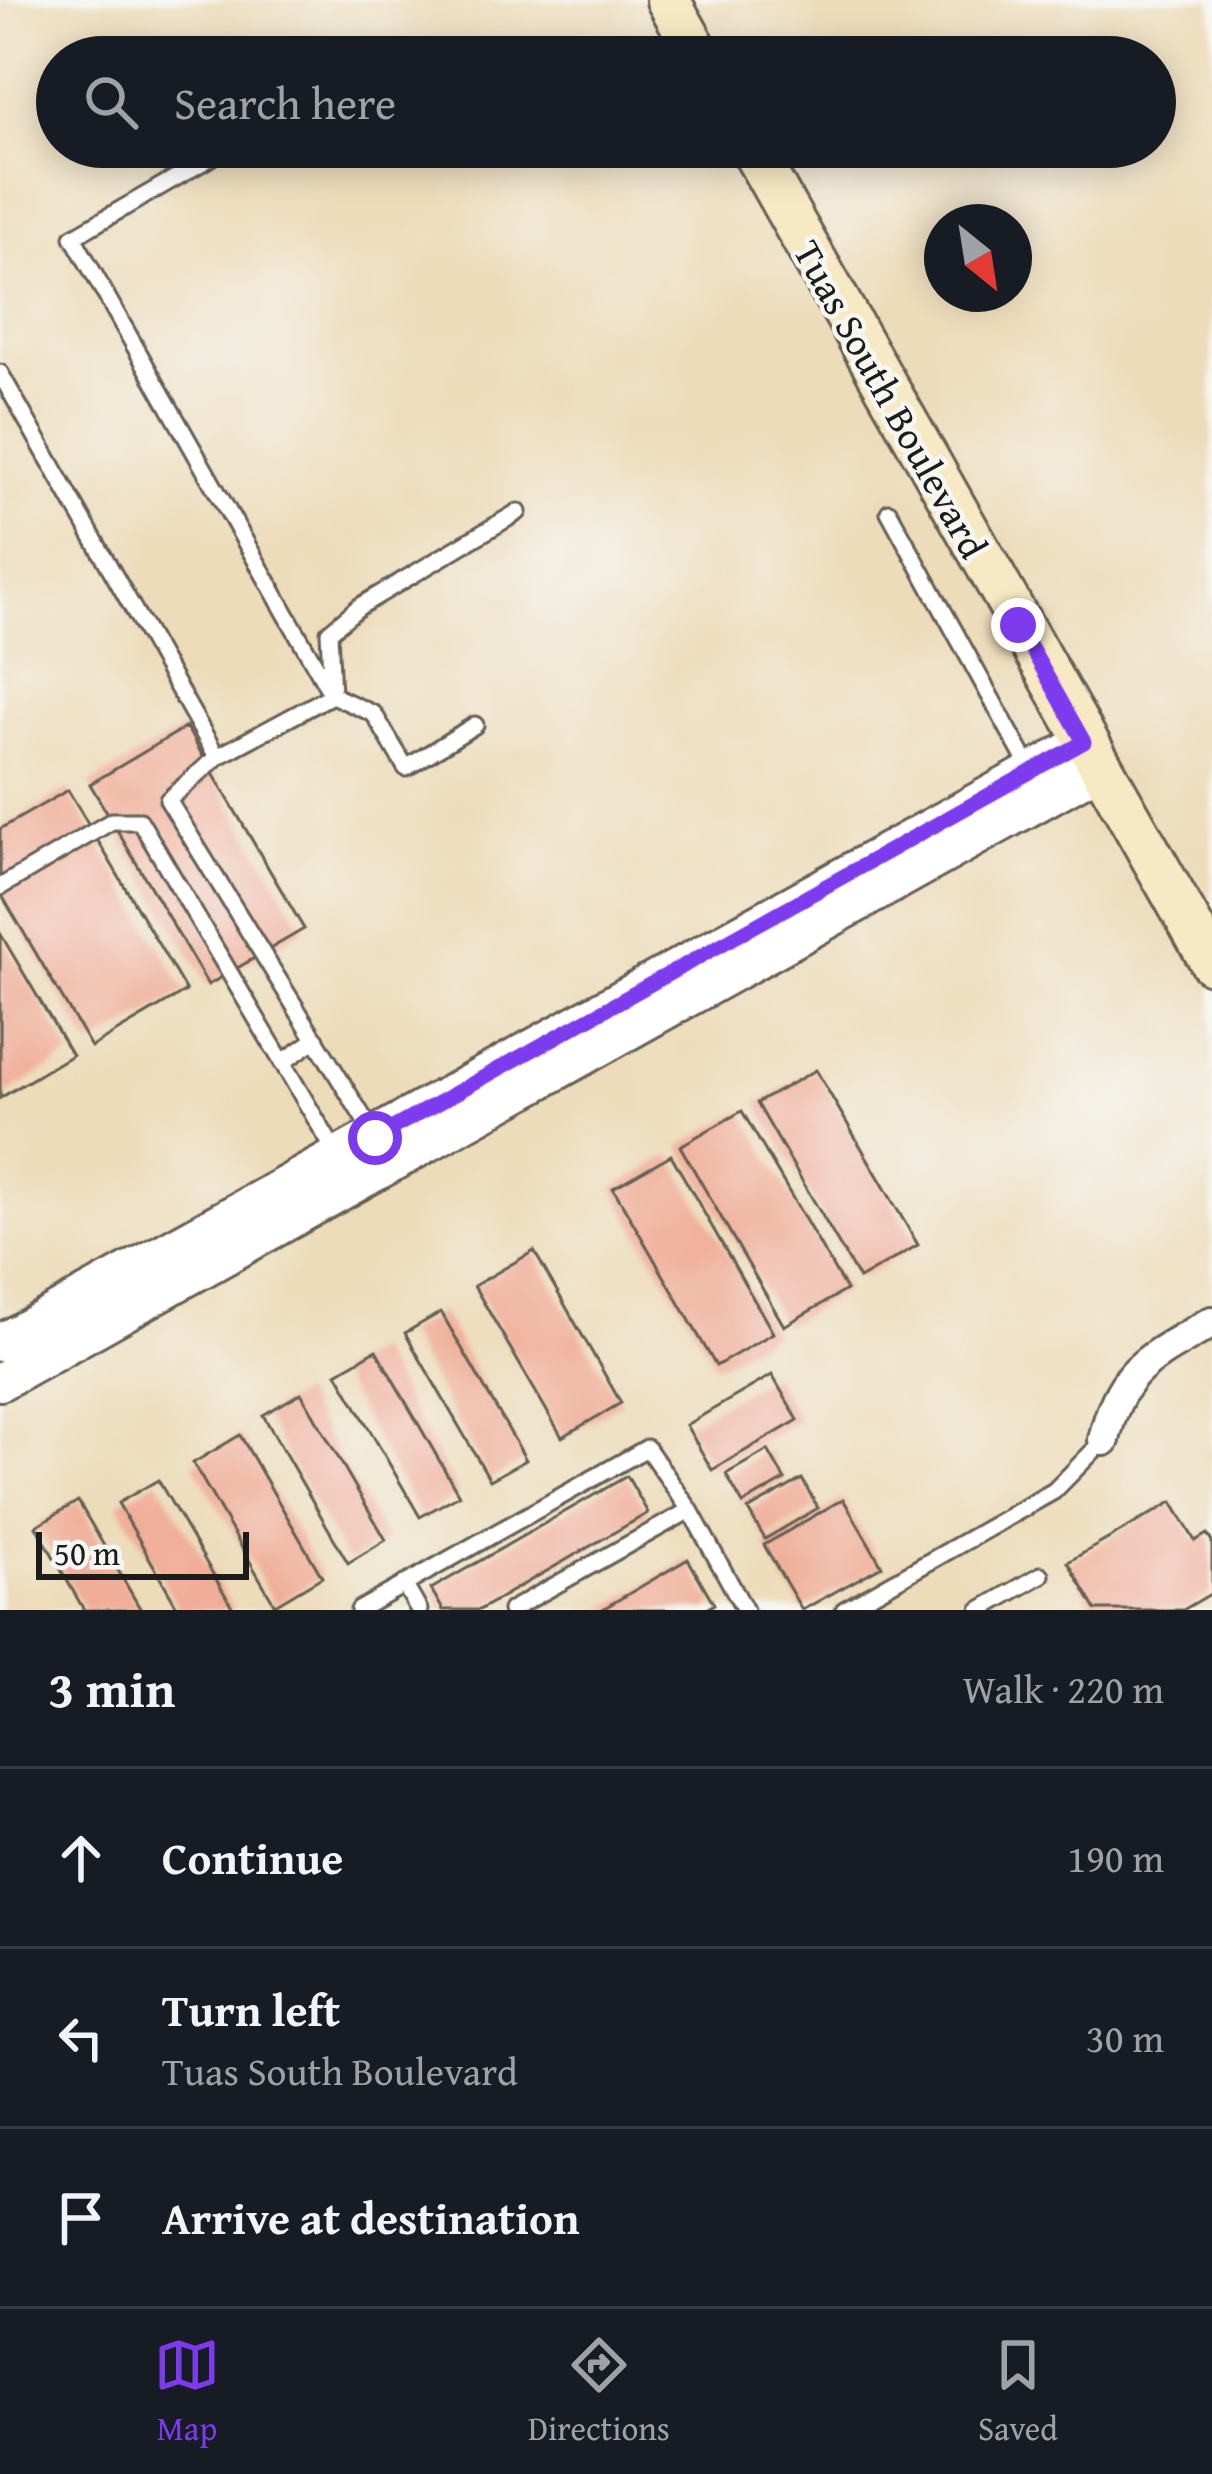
<!DOCTYPE html>
<html lang="en">
<head>
<meta charset="utf-8">
<style>
  :root { --surface:#171b24; --page:#20242c; --text:#f1f3f6; --muted:#9ea1a6; --line:#363941; --accent:#7c3aed }
  body { margin:0; font-family:"Gentium Book Plus",serif; background:var(--page); color:var(--text) }
  .compass { position:absolute; left:924px; top:204px; width:108px; height:108px; border-radius:50%; background:var(--surface); box-shadow:0 6px 30px #0003; rotate:150deg }
  .scale { position:absolute; left:36px; bottom:30px; width:213px; box-sizing:border-box; padding-left:12px; border:6px solid #1c1c1c; border-top:0; font-size:33px; line-height:42px; white-space:nowrap; color:#1c1c1c; -webkit-text-stroke:9px #f6f6f2; paint-order:stroke }
  .stop { position:absolute; width:36px; height:36px; margin:-27px; border:9px solid #7c3aed; border-radius:50%; background:#fff }
  .stop.end { background:#7c3aed; border-color:#fff; box-shadow:0 3px 12px #0008 }
  .list { margin:0; padding:0; list-style:none }
  h2 { display:flex; justify-content:space-between; align-items:center; height:156px; margin:0; padding:0 48px; font-size:51px }
  h2 small { font-size:39px; font-weight:400; color:var(--muted) }
  .list li { display:grid; grid-template-columns:78px 1fr auto; gap:36px; align-items:center; box-sizing:border-box; height:180px; padding:0 48px; border-top:3px solid var(--line) }
  .list b { display:block; font-size:45px; white-space:nowrap }
  .list p { margin:0; font-size:39px; white-space:nowrap; color:var(--muted) }
  .list em { font-size:39px; font-style:normal; color:var(--muted) }
  .icon { flex:none; width:66px; height:66px; fill:none; stroke:currentColor; stroke-width:2; stroke-linecap:round; stroke-linejoin:round }
  .map { position:relative; flex:none; width:1212px; height:1610px; overflow:hidden }
  .search { position:absolute; background:var(--surface); box-shadow:0 6px 30px #0003; left:36px; right:36px; top:36px; height:132px; display:flex; align-items:center; gap:30px; box-sizing:border-box; padding:0 42px; border-radius:66px; color:var(--muted); font-size:45px }
  .sheet { height:696px; background:var(--surface) }
  nav { display:flex; justify-content:space-around; align-items:center; box-sizing:border-box; height:168px; border-top:3px solid var(--line); background:var(--surface); font-size:33px; color:var(--muted) }
  nav a { display:grid; justify-items:center; gap:6px }
  nav .on { color:var(--accent) }
  .map>svg:first-child { display:block }
  .building { fill:#f0ae98 }
  .lines { fill:none; stroke-linecap:round; stroke-linejoin:round }
  .service-casing { stroke:#655f53; stroke-width:21 }
  .minor-casing { stroke:#655f53; stroke-width:36 }
  .tertiary-casing { stroke:#655f53; stroke-width:42 }
  .secondary-casing { stroke:#655f53; stroke-width:48 }
  .service { stroke:#fff; stroke-width:15 }
  .minor { stroke:#fff; stroke-width:30 }
  .tertiary { stroke:#fff; stroke-width:36 }
  .secondary { stroke:#f7e9c3; stroke-width:42 }
  .route { stroke:#7c3aed; stroke-width:15 }
  .labels { text-anchor:middle; stroke-width:9; stroke-linejoin:round; paint-order:stroke }
  .street-label { font-size:39px; fill:#1c1c1c; stroke:#f6f6f2 }
</style>
</head>
<body>
<div class="map">
<svg width="1212" height="1610" viewBox="0 0 1212 1610">
  <rect width="100%" height="100%" fill="#f6f6f2"/>
  <filter id="ink" filterUnits="userSpaceOnUse"><feTurbulence type="fractalNoise" baseFrequency=".00833" numOctaves="2"/><feDisplacementMap in="SourceGraphic" scale="24" xChannelSelector="R" yChannelSelector="G"/><feConvolveMatrix kernelMatrix="1 2 1 2 8 2 1 2 1" color-interpolation-filters="sRGB"/></filter>
  <filter id="wash" filterUnits="userSpaceOnUse"><feTurbulence type="fractalNoise" baseFrequency=".004" numOctaves="4" result="noise"/><feDisplacementMap in="SourceGraphic" scale="48" xChannelSelector="R" yChannelSelector="G"/><feGaussianBlur stdDeviation="2.7" result="paint"/><feColorMatrix in="noise" values="0 0 0 0 0 0 0 0 0 0 0 0 0 0 0 0 0 1.4 0 .05"/><feComposite in="paint" operator="in"/></filter>
  <g filter="url(#wash)">
    <rect width="100%" height="100%" fill="#eddcba"/>
    <g id="blocks">
      <path class="building" d="M 186,727 L 304,929 L 208,985 L 90,784 Z
        M 68,790 L 186,991 L 91,1047 L 0,892 L 0,829 Z
        M 0,933 L 72,1055 L 0,1098 Z
        M 816,1070 L 918,1245 L 859,1279 L 757,1103 Z
        M 742,1111 L 846,1290 L 784,1326 L 680,1146 Z
        M 671,1155 L 773,1333 L 716,1366 L 613,1188 Z
        M 534,1251 L 621,1403 L 562,1437 L 474,1286 Z
        M 441,1312 L 526,1460 L 490,1480 L 405,1333 Z
        M 376,1350 L 459,1495 L 420,1517 L 337,1373 Z
        M 772,1375 L 798,1420 L 712,1470 L 686,1425 Z
        M 301,1393 L 386,1540 L 348,1563 L 263,1415 Z
        M 240,1435 L 322,1577 L 275,1605 L 193,1463 Z
        M 768,1450 L 785,1480 L 743,1504 L 726,1474 Z
        M 627,1476 L 648,1513 L 479,1610 L 443,1610 L 431,1589 Z
        M 802,1479 L 818,1508 L 765,1539 L 748,1510 Z
        M 158,1480 L 234,1610 L 179,1610 L 118,1503 Z
        M 843,1499 L 882,1566 L 802,1610 L 764,1545 Z
        M 78,1501 L 141,1610 L 84,1610 L 36,1526 Z
        M 1172,1502 L 1195,1541 L 1207,1534 L 1212,1542 L 1212,1593 L 1183,1610 L 1096,1610 L 1068,1562 Z
        M 688,1559 L 714,1604 L 705,1610 L 601,1610 Z"/>
    </g>
  </g>
  <g filter="url(#ink)">
    <use href="#blocks" fill-opacity="0" stroke="#655f53" stroke-width="3"/>
    <g class="lines">
      <g class="service-casing">
        <path id="service" d="M 229,147 L 73,237 L 332,695 L 374,714 L 406,768 L 475,725
          M 0,373 L 217,757 L 168,800 L 374,1135
          M 889,512 L 1030,769
          M 217,757 L 332,695 L 329,632 L 360,606 L 518,512
          M 0,887 L 112,821 L 140,821 L 337,1155
          M 283,1062 L 316,1039
          M 404,1584 L 419,1610
          M 359,1610 L 647,1448 L 690,1510 L 745,1610
          M 511,1610 L 690,1510
          M 844,1610 L 1054,1491 L 1104,1440
          M 980,1610 L 1041,1575"/>
      </g>
      <g class="minor-casing">
        <path id="minor" d="M 1104,1440 C 1120,1367 1151,1358 1212,1322"/>
      </g>
      <g class="tertiary-casing">
        <path id="tertiary" d="M 0,1343 L 1085,742
          M 0,1382 L 1100,768"/>
      </g>
      <g class="secondary-casing">
        <path id="secondary" d="M 668,0 L 700,57
          M 751,147 L 1212,963"/>
      </g>
      <use href="#service" class="service"/>
      <use href="#minor" class="minor"/>
      <use href="#tertiary" class="tertiary"/>
      <use href="#secondary" class="secondary"/>
    </g>
  </g>
  <g class="lines" filter="url(#ink)">
    <path class="route" d="M 375,1138 L 1084,742 L 1018,625"/>
  </g>
  <g class="labels">
    <g class="street-label">
      <text transform="translate(891 399) rotate(61)" y="14">Tuas South Boulevard</text>
    </g>
  </g>
</svg>
<svg class="compass" viewBox="-18 -18 36 36"><path d="M0-13l5 13h-10z" fill="#e53935"/><path d="M0 13l5-13h-10z" fill="#9ea1a6"/></svg>
<div class="scale">50 m</div>
<div class="stop" style="left:375px;top:1138px"></div>
<div class="stop end" style="left:1018px;top:625px"></div>
<div class="search"><svg class="icon" aria-label="search" viewBox="0 0 24 24"><circle cx="10" cy="10" r="6"/><path d="M15 15l6 6"/></svg>Search here</div>
</div>
<section class="sheet">
<h2>3 min<small>Walk · 220 m</small></h2>
<ul class="list">
<li><svg class="icon" aria-label="ahead" viewBox="0 0 24 24"><path d="M12 20V5M6 11l6-6 6 6"/></svg><div><b>Continue</b></div><em>190 m</em></li>
<li><svg class="icon" aria-label="left" viewBox="0 0 24 24"><path d="M17 20v-9H6M10 6l-5 5 5 5"/></svg><div><b>Turn left</b><p>Tuas South Boulevard</p></div><em>30 m</em></li>
<li><svg class="icon" aria-label="arrive" viewBox="0 0 24 24"><path d="M6 21V4h12l-3 4 3 4H6"/></svg><div><b>Arrive at destination</b></div></li>
</ul>
</section>
<nav>
<a class="on"><svg class="icon" aria-label="map" viewBox="0 0 24 24"><path d="M3 6l6-2 6 2 6-2v14l-6 2-6-2-6 2zM9 4v14M15 6v14"/></svg>Map</a>
<a><svg class="icon" aria-label="directions" viewBox="0 0 24 24"><path d="M12 3l9 9-9 9-9-9zM9 14v-3h6M13 9l2 2-2 2"/></svg>Directions</a>
<a><svg class="icon" aria-label="saved" viewBox="0 0 24 24"><path d="M7 4h10v16l-5-4-5 4z"/></svg>Saved</a>
</nav>
</body>
</html>
